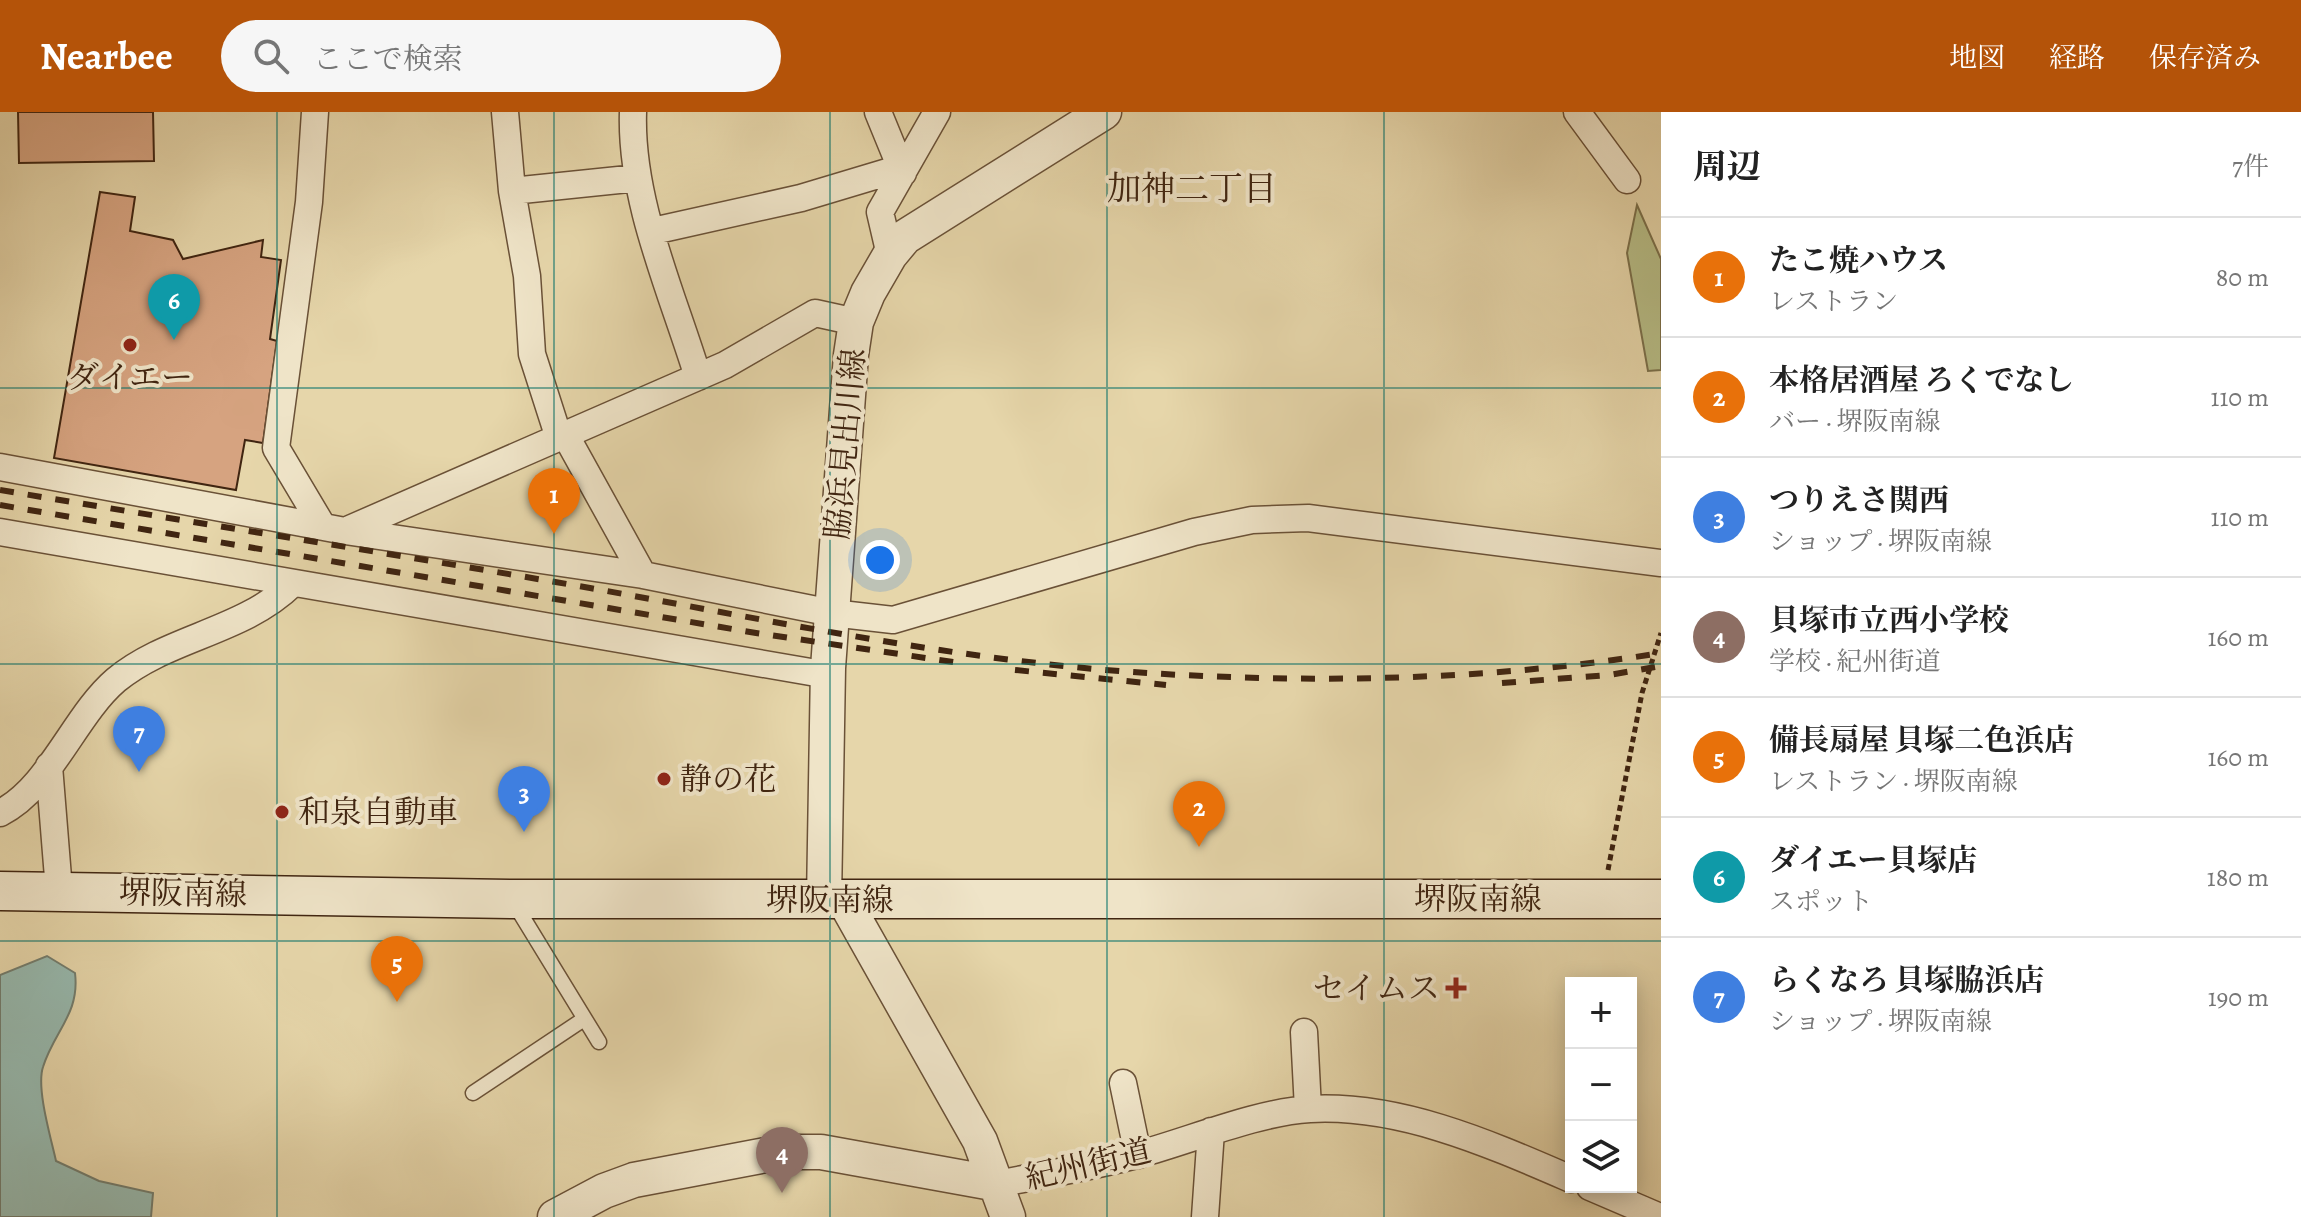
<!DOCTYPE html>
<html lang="ja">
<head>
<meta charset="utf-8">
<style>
  :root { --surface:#fff; --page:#f6f6f6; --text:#222; --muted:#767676; --line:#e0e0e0; --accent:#b45309 }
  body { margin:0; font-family:Alegreya,"Noto Serif JP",serif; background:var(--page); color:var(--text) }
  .controls { position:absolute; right:24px; bottom:24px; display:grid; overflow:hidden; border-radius:0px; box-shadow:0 4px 20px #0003 }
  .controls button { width:72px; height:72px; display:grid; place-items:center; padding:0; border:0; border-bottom:2px solid var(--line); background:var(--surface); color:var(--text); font:40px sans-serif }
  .you { position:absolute; left:880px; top:448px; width:28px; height:28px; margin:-20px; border:6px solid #fff; border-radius:50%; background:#1a73e8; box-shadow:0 0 0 12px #1a73e833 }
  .badge { display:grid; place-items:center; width:52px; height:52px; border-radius:50%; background:var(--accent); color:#fff; font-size:26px; font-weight:700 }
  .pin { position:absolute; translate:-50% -66px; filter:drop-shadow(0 2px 4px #0008) }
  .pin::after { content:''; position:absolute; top:42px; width:28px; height:24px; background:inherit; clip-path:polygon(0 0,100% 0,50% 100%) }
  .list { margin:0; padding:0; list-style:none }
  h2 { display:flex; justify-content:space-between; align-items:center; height:104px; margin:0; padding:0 32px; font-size:34px }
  h2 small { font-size:26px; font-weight:400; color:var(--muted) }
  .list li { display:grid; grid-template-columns:52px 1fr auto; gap:24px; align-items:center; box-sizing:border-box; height:120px; padding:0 32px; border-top:2px solid var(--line) }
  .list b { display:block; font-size:30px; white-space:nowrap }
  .list p { margin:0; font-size:26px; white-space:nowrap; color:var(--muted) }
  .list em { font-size:26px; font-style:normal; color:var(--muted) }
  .icon { flex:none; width:44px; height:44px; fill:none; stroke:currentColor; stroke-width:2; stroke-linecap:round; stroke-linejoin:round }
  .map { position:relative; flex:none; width:1661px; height:1105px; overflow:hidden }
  header { display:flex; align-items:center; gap:48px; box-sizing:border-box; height:112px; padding:0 40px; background:var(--accent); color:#fff }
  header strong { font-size:38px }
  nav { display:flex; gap:44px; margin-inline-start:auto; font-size:28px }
  .search { width:560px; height:72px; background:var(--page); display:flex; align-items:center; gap:20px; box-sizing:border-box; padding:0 28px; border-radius:44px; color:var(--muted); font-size:30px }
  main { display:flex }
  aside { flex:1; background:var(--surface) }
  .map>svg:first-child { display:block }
  .green { fill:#b7bd87; stroke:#7c714c; stroke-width:2 }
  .water { fill:#97b9ae; stroke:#747e6f; stroke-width:2 }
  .building { fill:#d6a380; stroke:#402511; stroke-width:2 }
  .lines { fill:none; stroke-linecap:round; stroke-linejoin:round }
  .service-casing { stroke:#6a5137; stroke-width:17 }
  .minor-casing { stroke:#6a5137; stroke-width:29 }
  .tertiary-casing { stroke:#6a5137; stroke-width:37 }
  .secondary-casing { stroke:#402511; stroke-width:41 }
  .path { stroke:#402511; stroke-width:5; stroke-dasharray:6 4; stroke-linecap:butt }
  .service { stroke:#efe4c8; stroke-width:14 }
  .minor { stroke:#efe4c8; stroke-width:26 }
  .tertiary { stroke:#efe4c8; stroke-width:34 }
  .secondary { stroke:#efe4c8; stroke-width:38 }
  .rail { stroke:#402511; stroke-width:6; stroke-dasharray:14 14; stroke-linecap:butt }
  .grid { fill:none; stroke:#0f766e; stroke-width:2; stroke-opacity:0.55 }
  .poi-dot { fill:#8f2418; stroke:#efe4c8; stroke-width:3 }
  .labels { text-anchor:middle; stroke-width:8; stroke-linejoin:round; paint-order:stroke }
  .poi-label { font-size:32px; fill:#402511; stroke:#efe4c8; text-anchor:start }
  .street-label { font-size:32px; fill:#402511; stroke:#efe4c8 }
  .neighbourhood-label { font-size:34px; fill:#402511; stroke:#efe4c8 }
</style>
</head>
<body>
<header>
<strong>Nearbee</strong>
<div class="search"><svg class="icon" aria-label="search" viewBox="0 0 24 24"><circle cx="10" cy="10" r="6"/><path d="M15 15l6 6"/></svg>ここで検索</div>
<nav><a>地図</a><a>経路</a><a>保存済み</a></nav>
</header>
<main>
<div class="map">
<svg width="1661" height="1105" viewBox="0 0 1661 1105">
  <rect width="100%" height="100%" fill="#e6d6aa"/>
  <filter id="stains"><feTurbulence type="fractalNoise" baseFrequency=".0025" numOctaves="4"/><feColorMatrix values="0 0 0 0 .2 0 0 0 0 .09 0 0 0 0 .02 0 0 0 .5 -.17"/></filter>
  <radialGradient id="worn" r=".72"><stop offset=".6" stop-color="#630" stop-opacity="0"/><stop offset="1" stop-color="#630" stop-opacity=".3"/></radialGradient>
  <path class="green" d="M 1637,93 L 1661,147 L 1661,258 L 1648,259 L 1627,141 Z"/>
  <path class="water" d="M 47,844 L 75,861 C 80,902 54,919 43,955 C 36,976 51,1026 56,1049 L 99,1069 L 153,1081 L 151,1105 L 0,1105 L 0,863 Z"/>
  <path class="building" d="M 18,0 L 153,0 L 154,49 L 19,51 Z
    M 100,80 L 135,85 L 130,119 L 173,128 L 183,147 L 263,128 L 261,145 L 281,148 L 270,227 L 277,229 L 263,331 L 245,328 L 236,378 L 54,346 Z"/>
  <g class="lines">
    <g class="service-casing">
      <path id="service" d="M 514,791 L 599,930
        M 473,981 L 584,907"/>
    </g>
    <g class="minor-casing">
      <path id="minor" d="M 315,0 L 309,90 L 276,336 L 323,415
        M 505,0 L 512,79 L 527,164 L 532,242 L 559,326
        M 633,0 C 630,89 672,180 698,265
        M 878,0 L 903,61
        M 1577,0 L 1627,68
        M 512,79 L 638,66
        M 653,119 L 801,86 L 901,56
        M 890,143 L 880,100 L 937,0
        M 566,324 L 643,463
        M 0,355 L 345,419 L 643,463 L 832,501 L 893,508 L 1194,420 L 1252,408 L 1308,406 L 1661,451
        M 345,419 L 725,253 L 815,201 L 856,210
        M 0,420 L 828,563
        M 49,654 L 59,778
        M 0,701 C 50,676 74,604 116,568 C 168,525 243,520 292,472
        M 1304,920 L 1308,997
        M 1123,971 L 1138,1043
        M 998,1072 C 1045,1062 1094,1055 1140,1042 C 1191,1028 1258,1000 1310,997 C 1400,992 1490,1032 1571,1067
        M 1590,1075 L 1660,1105
        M 1205,1105 L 1211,1019"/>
    </g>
    <g class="tertiary-casing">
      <path id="tertiary" d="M 824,788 L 828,556 L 851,243 L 856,210 L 868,181 L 890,143 L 905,125 L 1104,0
        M 844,788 L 980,1029 L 1008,1105
        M 555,1105 L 604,1079 L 634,1068 L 782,1040 L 821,1040 L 998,1072"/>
    </g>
    <g class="secondary-casing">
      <path id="secondary" d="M 0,779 L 511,787 L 1661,787"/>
    </g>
    <path class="path" d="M 1608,758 L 1642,581 L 1661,521"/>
    <use href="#service" class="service"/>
    <use href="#minor" class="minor"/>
    <use href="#tertiary" class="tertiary"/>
    <use href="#secondary" class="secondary"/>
    <path class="rail" d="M 0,378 C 197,411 394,442 590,476 C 769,508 950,547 1132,560 C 1307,572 1487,569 1661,541
      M 0,393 L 756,521 L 960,551
      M 1015,558 L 1166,573
      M 1502,571 L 1609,563 L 1661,554"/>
  </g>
  <path class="grid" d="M 277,0 L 277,1105M 554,0 L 554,1105M 830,0 L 830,1105M 1107,0 L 1107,1105M 1384,0 L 1384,1105M 0,276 L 1661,276M 0,552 L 1661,552M 0,829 L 1661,829"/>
  <g class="poi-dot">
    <circle cx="130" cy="233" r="8"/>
    <circle cx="664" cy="667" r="8"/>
    <circle cx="282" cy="700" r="8"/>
    <path d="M1452 864h8v8h8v8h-8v8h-8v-8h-8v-8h8z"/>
  </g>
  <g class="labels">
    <g class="poi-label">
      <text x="130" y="276" text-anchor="middle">ダイエー</text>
      <text x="680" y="678">静の花</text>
      <text x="298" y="711">和泉自動車</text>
      <text x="1440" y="887" text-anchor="end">セイムス</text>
    </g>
    <g class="street-label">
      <text transform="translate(845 332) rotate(-85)" y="11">脇浜見出川線</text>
      <text transform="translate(183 781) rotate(1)" y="11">堺阪南線</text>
      <text x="1478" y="798">堺阪南線</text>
      <text x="830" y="799">堺阪南線</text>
      <text transform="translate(1088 1052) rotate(-13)" y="11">紀州街道</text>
    </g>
    <g class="neighbourhood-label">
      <text x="1192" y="88">加神二丁目</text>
    </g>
  </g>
  <rect width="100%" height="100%" filter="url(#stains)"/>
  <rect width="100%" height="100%" fill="url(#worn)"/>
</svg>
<div class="controls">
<button>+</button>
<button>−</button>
<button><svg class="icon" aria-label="layers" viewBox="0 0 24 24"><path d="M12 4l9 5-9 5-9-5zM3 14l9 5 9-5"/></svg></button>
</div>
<div class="you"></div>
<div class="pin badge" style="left:554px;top:422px;background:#e8710a">1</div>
<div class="pin badge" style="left:1199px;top:735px;background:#e8710a">2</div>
<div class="pin badge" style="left:524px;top:720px;background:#3f7fe0">3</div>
<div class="pin badge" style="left:782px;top:1081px;background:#8d6e63">4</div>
<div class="pin badge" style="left:397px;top:890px;background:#e8710a">5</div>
<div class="pin badge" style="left:174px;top:228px;background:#0f9aa8">6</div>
<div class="pin badge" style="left:139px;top:660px;background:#3f7fe0">7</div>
</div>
<aside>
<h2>周辺<small>7件</small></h2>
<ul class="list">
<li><span class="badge" style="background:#e8710a">1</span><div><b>たこ焼ハウス</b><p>レストラン</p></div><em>80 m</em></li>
<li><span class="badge" style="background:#e8710a">2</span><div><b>本格居酒屋 ろくでなし</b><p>バー · 堺阪南線</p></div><em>110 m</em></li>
<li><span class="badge" style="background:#3f7fe0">3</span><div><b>つりえさ関西</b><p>ショップ · 堺阪南線</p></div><em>110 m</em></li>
<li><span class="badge" style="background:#8d6e63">4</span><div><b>貝塚市立西小学校</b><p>学校 · 紀州街道</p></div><em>160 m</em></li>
<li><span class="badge" style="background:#e8710a">5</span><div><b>備長扇屋 貝塚二色浜店</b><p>レストラン · 堺阪南線</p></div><em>160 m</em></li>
<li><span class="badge" style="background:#0f9aa8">6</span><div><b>ダイエー貝塚店</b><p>スポット</p></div><em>180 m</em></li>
<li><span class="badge" style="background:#3f7fe0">7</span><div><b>らくなろ 貝塚脇浜店</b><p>ショップ · 堺阪南線</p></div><em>190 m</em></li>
</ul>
</aside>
</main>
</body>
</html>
